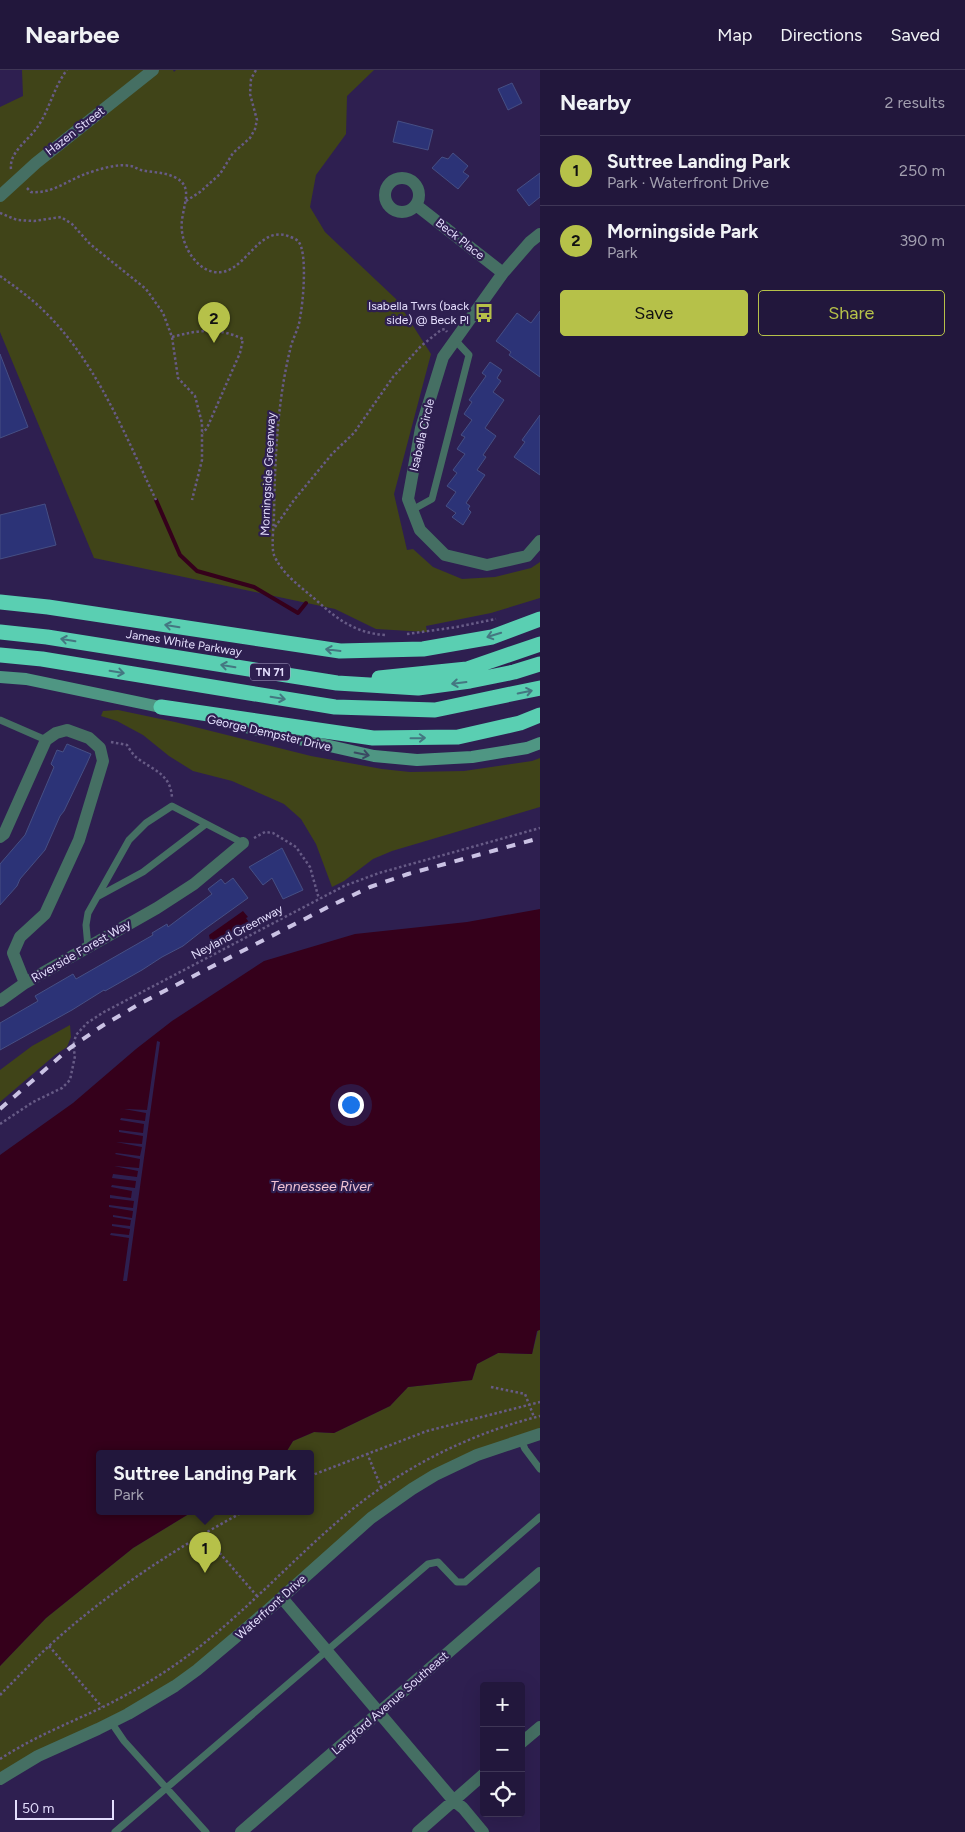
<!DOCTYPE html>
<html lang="en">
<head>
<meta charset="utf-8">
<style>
  :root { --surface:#22173c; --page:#2a2043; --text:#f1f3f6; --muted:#a29faf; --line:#3f3656; --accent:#b6c149 }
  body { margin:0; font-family:Figtree,sans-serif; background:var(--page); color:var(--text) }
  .controls { position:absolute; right:15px; bottom:15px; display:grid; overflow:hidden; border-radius:5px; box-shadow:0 5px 20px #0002 }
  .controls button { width:45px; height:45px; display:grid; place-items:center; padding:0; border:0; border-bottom:1px solid var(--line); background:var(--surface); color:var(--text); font:25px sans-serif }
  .scale { position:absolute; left:15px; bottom:12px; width:99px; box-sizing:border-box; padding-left:5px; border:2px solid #e4defd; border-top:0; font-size:14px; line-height:18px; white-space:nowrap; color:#e4defd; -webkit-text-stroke:4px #2e1f50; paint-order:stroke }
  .you { position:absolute; left:350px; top:1034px; width:18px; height:18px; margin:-12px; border:4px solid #fff; border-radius:50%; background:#1a73e8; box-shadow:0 0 0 8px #1a73e833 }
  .badge { display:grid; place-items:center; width:32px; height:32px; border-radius:50%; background:var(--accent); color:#111; font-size:16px; font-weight:700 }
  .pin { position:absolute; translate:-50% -41px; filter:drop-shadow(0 1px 2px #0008) }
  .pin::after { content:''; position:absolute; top:26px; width:18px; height:15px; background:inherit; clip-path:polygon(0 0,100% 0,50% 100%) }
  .popup { position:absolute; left:96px; top:1380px; width:218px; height:65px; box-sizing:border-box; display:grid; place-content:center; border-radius:5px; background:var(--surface); filter:drop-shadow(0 1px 4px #0005); font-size:16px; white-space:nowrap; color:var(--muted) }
  .popup b { font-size:19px; color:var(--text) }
  .popup::after { content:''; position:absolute; left:50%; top:100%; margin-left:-10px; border:10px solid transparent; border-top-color:var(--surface) }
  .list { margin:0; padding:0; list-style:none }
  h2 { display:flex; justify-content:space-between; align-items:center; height:65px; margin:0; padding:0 20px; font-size:21px }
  h2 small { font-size:16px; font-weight:400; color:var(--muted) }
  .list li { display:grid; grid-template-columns:32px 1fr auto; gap:15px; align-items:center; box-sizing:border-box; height:70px; padding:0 20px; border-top:1px solid var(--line) }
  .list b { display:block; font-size:19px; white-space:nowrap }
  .list p { margin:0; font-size:16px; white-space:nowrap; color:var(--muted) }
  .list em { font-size:16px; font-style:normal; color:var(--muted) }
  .actions { display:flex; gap:10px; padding:15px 20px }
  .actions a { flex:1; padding:11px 0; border:1px solid var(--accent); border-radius:5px; text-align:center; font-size:18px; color:var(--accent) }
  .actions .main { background:var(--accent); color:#111 }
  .icon { flex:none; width:28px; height:28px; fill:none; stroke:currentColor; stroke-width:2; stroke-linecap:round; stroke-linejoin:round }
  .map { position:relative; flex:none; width:540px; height:1762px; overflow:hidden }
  header { display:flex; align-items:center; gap:30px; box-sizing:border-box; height:70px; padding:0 25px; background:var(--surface); border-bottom:1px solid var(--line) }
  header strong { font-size:24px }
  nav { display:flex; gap:28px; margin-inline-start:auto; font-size:18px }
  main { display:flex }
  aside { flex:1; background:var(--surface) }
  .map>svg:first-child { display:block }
  .green { fill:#404418 }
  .water { fill:#35001b }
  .pier { fill:#2e1f50 }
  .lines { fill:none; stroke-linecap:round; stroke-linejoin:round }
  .stream { stroke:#35001b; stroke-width:4 }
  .building { fill:#2c3377; stroke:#464f84 }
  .path { stroke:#675b86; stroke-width:2.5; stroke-dasharray:2.5 2.5; stroke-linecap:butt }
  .lane { stroke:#456f63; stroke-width:7 }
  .street { stroke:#456f63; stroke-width:12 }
  .secondary { stroke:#4f9683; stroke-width:12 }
  .highway { stroke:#5acfb2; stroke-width:15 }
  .rail { stroke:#cac2e4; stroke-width:4; stroke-dasharray:9 9; stroke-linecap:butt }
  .oneway { stroke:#447781 }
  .oneway2 { stroke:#3a4962 }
  .labels { text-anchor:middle; stroke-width:4.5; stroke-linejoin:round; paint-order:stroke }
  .shield { fill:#2e1f50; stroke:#ada5c9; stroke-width:1 }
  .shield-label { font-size:11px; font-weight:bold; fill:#e4defd }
  .street-label { font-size:12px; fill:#e4defd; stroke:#2e1f50 }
  .poi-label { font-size:12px; fill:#e4defd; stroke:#2e1f50; text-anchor:end }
  .water-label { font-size:14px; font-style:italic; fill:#f1c3d4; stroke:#2e1f50 }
</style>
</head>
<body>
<header>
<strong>Nearbee</strong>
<nav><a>Map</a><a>Directions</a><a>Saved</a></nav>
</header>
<main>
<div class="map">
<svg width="540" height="1762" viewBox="0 0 540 1762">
  <rect width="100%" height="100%" fill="#2e1f50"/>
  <path class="green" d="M 22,0 L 173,0 L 174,2 L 176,0 L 374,0 L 347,26 L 346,64 L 316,105 L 310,137 L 325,162 L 396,229 L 431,284 L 394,424 L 407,480 L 413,479 L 433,497 L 462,509 L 495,507 L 531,498 L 540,492 L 540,528 L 491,543 L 426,556 L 427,562 L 376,559 L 335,539 L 94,488 L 0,262 L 0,37 L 23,26 Z
    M 118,640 L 175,652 L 311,686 L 382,699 L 410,702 L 464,701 L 532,691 L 540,688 L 540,737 L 392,781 L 373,789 L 344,811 L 332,817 L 316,774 L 301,749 L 284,734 L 232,711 L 193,701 L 169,686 L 143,665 L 117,651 L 101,646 L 103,641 Z
    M 70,955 L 71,967 L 67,977 L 55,985 L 0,1032 L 0,1000 L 32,976 Z
    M 538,1260 L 540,1260 L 540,1364 L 412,1419 L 197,1600 L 0,1709 L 0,1596 L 46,1548 L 133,1478 L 192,1442 L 310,1442 L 310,1384 L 285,1384 L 293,1371 L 314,1362 L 334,1363 L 390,1336 L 408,1317 L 472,1310 L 477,1294 L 498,1283 L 532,1284 Z"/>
  <path class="water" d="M 540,839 L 540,1260 L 537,1261 L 532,1284 L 498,1283 L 477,1294 L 472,1310 L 408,1317 L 390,1336 L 334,1363 L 314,1362 L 293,1371 L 285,1384 L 100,1384 L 100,1442 L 192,1442 L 133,1478 L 46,1548 L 0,1596 L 0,1085 L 73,1033 L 136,979 L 172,951 L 264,891 L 355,864 L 467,852 Z
    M 243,841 L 248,847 L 246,848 L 250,854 C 243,858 234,853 231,864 L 227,866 L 225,864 L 214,872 L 210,870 L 209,865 Z"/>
  <path class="pier" d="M 157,971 L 160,972 L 127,1211 L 123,1211 L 129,1168 L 110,1165 L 111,1163 L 129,1165 L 130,1159 L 112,1156 L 112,1154 L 130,1156 L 131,1150 L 113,1147 L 113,1145 L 132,1148 L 133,1141 L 109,1137 L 109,1135 L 133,1138 L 134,1131 L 110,1128 L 110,1125 L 131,1128 L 132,1121 L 111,1117 L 112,1115 L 135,1118 L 136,1111 L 112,1108 L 113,1104 L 137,1107 L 138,1101 L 114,1096 L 139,1098 L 140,1089 L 115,1084 L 116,1083 L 140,1086 L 142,1077 L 116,1072 L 142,1074 L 143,1066 L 119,1062 L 119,1060 L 143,1063 L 144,1054 L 120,1050 L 121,1048 L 145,1051 L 146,1043 L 124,1039 L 147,1040 Z"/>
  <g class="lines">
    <path class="stream" d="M 156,430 L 180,485 L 197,501 L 254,517 L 298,543 L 306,533"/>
  </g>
  <path class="building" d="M 512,13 L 522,33 L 508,40 L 498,19 Z
    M 398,51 L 433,60 L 428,80 L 393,72 Z
    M 453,83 L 468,96 L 463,102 L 469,106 L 458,119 L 432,98 L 442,87 L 448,89 Z
    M 540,103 L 540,127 L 529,136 L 517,120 Z
    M 540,241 L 540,307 L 509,285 L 511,282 L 496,271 L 517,243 L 531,253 Z
    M 0,284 L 28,357 L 0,368 Z
    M 490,292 L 502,300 L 497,308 L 501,311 L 493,322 L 504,330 L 485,358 L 496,366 L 483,385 L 486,387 L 477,400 L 485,405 L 466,433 L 470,436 L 468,439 L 471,442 L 463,455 L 452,447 L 456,443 L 446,436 L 456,422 L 447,416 L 457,403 L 453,400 L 465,384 L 457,379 L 465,367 L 461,365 L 472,350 L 464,344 L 472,332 L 469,330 L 486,306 L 482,303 Z
    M 540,345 L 540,405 L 514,387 L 525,372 L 522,370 Z
    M 45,434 L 56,475 L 0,489 L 0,445 Z
    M 67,674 L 91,684 L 87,693 L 64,741 L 60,746 L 45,780 L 20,809 L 17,816 L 0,835 L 0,794 L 25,765 L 54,697 L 51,694 L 57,680 L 63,682 Z
    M 282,778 L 303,820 L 283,829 L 272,808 L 263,815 L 249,797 Z
    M 233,808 L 248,828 L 202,861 L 183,876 L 162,887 L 142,900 L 105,921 L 104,920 L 72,940 L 0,980 L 0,953 L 38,931 L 35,926 L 73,904 L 76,909 L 153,865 L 152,863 L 167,854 L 168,857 L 212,824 L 208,819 L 221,809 L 225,814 Z"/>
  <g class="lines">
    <path class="path" d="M 11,99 C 9,83 27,71 36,59 C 49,42 53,18 67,0
      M 27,118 L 31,122 C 51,124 67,111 85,104 C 97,100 117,93 130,96 C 134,96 137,99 141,100 C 149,102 158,102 166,104 C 195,112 185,128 182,150 C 179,170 193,198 214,202 C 245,207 256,155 288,166 C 291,167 296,169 298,171 C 308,182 303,233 300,248 C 299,259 292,269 290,280 C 277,334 275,389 274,444 C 274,454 271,477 274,485 C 282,504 301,517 316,530 C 337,549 355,563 385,565
      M 186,131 L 200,122 L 220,104 L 233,83 L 250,68 L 255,59 L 257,50 L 250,24 L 251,9 L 256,0
      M 0,143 L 17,150 L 34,151 L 61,147 L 72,154 L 90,174 L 146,219 L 163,243 L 172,267 L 178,308 L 195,326 L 202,353 L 202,390 L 192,430
      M 0,206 C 17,218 35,231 50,247 C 99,298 126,367 156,430
      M 172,267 C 198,260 218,257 243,269 L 240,283 L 207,358 L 203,363
      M 275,457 L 294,430 L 332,384 L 354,363 L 393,307 L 421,276 L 441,260 L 445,259 L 447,262
      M 407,564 L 457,557 L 496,549
      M 111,672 L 127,675 C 130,680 133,685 137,688 C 153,700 171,704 172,728
      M 254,768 L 265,762 L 273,763 L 296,777 L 310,797 L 319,829
      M 0,1054 L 33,1032 L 62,1018 L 70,1010 L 75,986 L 73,976 L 76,965 L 87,953 L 104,942 L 344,816 L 379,803 L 540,758
      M 491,1317 L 525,1324 L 534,1347
      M 367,1383 L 381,1417
      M 310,1406 L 427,1361 L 540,1332
      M 203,1464 L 257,1526
      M 49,1576 L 102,1637
      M 0,1625 C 16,1609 32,1592 49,1576 C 107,1523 174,1479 243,1442
      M 0,1689 C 32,1668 67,1654 101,1638 C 129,1624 157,1608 182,1590 C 243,1546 292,1489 349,1442 C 405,1396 470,1364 540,1346"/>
    <path class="lane" d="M 412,440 L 432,429 L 469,285 L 455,270
      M 0,650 L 46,670
      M 97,827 L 143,802 L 206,754
      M 88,877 L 86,855 L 88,843 L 129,770 L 146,753 L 172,736 L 243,773
      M 521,1370 L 525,1379 L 540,1399
      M 111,1652 L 124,1671 L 206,1762
      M 115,1762 L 428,1494 L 438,1492 L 457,1512 L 465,1512 L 540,1447"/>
    <path class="street" d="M385 125a17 17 0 1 1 34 0a17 17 0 1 1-34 0Z
      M 0,126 L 36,93 L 153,0
      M 416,135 L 503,203
      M 540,164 L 530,172 L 503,203 L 443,287 L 421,358 L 408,429 L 420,460 L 445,485 L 487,495 L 527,486 L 540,471
      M 0,767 L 4,764 L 46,670 L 56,663 L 67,660 L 89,668 L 100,678 L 103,691 L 79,770 L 45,844 L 20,867 L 13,883 L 25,913 L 157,838 L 194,814 L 243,773
      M 0,931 L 25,913
      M 282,1528 L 453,1730 L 463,1738 L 483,1762
      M 521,1673 L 540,1657
      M 0,1709 L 38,1686 L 98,1659 L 128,1644 L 175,1616 L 197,1600 L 269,1539 L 371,1448 L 412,1419 L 435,1405 L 477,1385 L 540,1364
      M 241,1762 L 540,1503
      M 418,1762 L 484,1704"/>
    <path class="secondary" d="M 0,607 L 26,609 L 170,639
      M 228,653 L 374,686 L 417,690 L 472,687 L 527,678 L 540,673"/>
    <path class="highway" d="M 0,532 L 48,537 L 340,581 L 423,579 L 492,567 L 540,549
      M 0,562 L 47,567 L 337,613 L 418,618 L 470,611 L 514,602 L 540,594
      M 0,585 L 42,589 L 335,637 L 435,640 L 540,618
      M 379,608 L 467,599 L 540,574
      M 161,637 L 373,668 L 458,667 L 520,653 L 540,645"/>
    <path class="rail" d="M 0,1039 L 70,978 L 102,956 L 141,933 L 328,837 L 370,817 L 408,804 L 540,768"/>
  </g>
  <defs><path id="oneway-shaft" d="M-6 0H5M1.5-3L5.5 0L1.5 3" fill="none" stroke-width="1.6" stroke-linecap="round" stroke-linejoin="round" transform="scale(1.25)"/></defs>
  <g class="oneway">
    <use href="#oneway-shaft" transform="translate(172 556) rotate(-171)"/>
    <use href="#oneway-shaft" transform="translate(494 565) rotate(163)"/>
    <use href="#oneway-shaft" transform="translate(68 570) rotate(-171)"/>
    <use href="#oneway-shaft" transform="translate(333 580) rotate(-173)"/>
    <use href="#oneway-shaft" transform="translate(228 596) rotate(-171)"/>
    <use href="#oneway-shaft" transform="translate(117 602) rotate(9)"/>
    <use href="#oneway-shaft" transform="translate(459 613) rotate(173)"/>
    <use href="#oneway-shaft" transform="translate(525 622) rotate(-12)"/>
    <use href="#oneway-shaft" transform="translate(278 628) rotate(9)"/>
    <use href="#oneway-shaft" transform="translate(418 668) rotate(-1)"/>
  </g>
  <use class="oneway2" href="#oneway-shaft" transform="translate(362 684) rotate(11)"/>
  <defs>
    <g id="bus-bare" transform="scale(1.5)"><path d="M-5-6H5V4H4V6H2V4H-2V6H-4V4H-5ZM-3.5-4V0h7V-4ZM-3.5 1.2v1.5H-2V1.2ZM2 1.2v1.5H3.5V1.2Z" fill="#b6c149" stroke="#2e1f50" stroke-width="2.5" paint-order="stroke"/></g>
  </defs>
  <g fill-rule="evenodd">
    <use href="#bus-bare" x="484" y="243"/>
  </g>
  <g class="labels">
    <rect class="shield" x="250" y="593.5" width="40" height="17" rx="4"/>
    <g class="shield-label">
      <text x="270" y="606">TN 71</text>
    </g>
    <g class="street-label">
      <text transform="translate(75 61) rotate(-38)" y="4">Hazen Street</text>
      <text transform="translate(460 169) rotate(38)" y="4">Beck Place</text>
      <text transform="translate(422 365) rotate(-77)" y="4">Isabella Circle</text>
      <text transform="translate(268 404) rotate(-87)" y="4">Morningside Greenway</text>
      <text transform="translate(184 573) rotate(9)" y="4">James White Parkway</text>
      <text transform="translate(269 663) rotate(13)" y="4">George Dempster Drive</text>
      <text transform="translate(237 862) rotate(-28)" y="4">Neyland Greenway</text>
      <text transform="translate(81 881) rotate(-30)" y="4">Riverside Forest Way</text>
      <text transform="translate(271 1537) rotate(-42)" y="4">Waterfront Drive</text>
      <text transform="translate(390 1633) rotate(-41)" y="4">Langford Avenue Southeast</text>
    </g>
    <g class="poi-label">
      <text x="469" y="240">Isabella Twrs (back<tspan x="469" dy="14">side) @ Beck Pl</tspan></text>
    </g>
    <g class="water-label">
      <text x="321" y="1121">Tennessee River</text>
    </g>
  </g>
</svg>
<div class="controls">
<button>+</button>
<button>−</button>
<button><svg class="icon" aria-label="locate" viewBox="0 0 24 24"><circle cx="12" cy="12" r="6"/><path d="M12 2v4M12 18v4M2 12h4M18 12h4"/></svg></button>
</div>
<div class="scale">50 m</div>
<div class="you"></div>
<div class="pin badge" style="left:205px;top:1503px">1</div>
<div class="popup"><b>Suttree Landing Park</b>Park</div>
<div class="pin badge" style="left:214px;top:273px">2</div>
</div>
<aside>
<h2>Nearby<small>2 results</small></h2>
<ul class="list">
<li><span class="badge">1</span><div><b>Suttree Landing Park</b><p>Park · Waterfront Drive</p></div><em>250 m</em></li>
<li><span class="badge">2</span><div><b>Morningside Park</b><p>Park</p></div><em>390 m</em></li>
</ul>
<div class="actions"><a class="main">Save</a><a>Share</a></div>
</aside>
</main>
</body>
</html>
